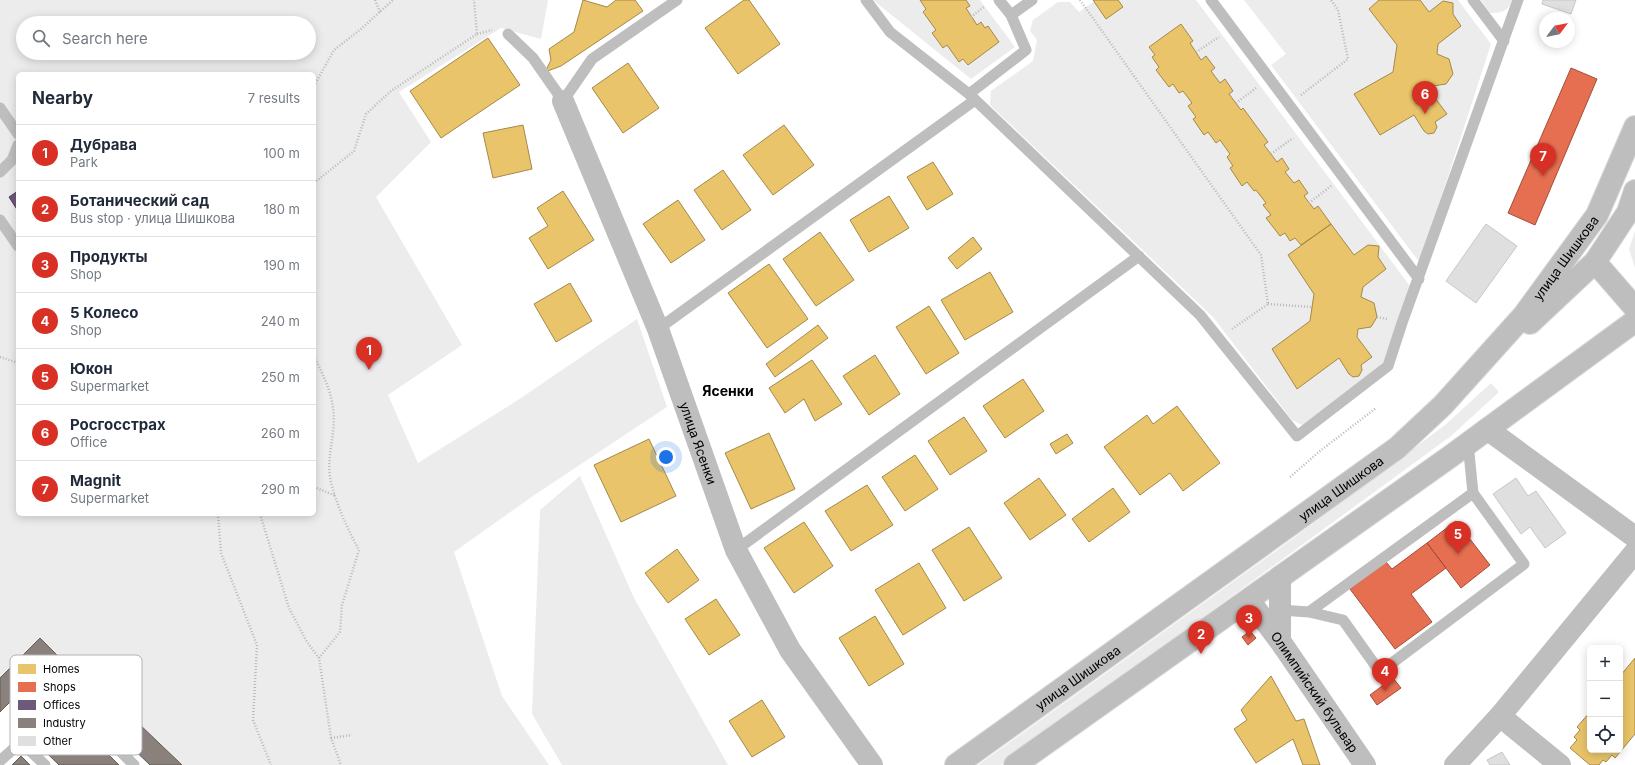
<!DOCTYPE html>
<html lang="en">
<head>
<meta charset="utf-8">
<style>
  :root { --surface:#fff; --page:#f6f6f7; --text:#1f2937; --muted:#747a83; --line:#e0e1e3; --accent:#d93025 }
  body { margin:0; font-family:Inter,sans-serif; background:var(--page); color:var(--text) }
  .controls { position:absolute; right:12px; bottom:12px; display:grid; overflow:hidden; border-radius:6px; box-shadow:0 2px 10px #0003 }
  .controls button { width:36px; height:36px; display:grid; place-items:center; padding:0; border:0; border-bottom:1px solid var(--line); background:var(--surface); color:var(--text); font:20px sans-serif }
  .compass { position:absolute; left:1539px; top:12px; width:36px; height:36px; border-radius:50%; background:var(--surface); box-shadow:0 2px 10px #0003; rotate:58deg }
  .you { position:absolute; left:666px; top:457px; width:14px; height:14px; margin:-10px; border:3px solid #fff; border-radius:50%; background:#1a73e8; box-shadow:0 0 0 6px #1a73e833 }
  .badge { display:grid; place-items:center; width:26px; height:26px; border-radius:50%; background:var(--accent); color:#fff; font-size:13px; font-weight:700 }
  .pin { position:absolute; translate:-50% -33px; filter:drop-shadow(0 1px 2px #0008) }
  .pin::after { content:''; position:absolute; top:21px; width:14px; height:12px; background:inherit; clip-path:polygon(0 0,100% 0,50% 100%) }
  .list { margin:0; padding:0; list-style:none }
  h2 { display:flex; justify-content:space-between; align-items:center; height:52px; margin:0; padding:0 16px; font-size:17px }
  h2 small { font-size:13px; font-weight:400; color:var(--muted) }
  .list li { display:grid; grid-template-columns:26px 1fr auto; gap:12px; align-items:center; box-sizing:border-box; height:56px; padding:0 16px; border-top:1px solid var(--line) }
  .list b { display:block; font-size:15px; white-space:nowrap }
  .list p { margin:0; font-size:13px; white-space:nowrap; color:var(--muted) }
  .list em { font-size:13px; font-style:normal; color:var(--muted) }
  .icon { flex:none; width:22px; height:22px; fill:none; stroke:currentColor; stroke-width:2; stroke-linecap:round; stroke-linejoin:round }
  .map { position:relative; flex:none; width:1635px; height:765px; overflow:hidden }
  .search { position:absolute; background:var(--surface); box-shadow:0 2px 10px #0003; left:16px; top:16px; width:300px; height:44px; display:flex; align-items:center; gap:10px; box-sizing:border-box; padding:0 14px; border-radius:22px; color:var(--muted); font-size:15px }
  .panel { position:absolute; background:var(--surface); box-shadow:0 2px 10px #0003; left:16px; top:72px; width:300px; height:444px; border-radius:6px }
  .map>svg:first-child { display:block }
  .green { fill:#ececec; fill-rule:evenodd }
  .homes { fill:#e9c46a; stroke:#a3894a }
  .shops { fill:#e76f51; stroke:#a24e39 }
  .offices { fill:#6d597a; stroke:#4c3e55 }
  .industry { fill:#8a817c; stroke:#615a57 }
  .building { fill:#dfdfdf; stroke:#c7c7c7 }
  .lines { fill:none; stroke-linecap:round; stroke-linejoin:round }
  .primary-casing { stroke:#dbdbdb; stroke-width:24 }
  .path { stroke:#b9b9b9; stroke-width:2.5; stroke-dasharray:1 2; stroke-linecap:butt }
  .service { stroke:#bebebe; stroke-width:11 }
  .minor { stroke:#bebebe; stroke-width:22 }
  .primary { stroke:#bebebe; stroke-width:22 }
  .labels { text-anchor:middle; stroke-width:4; stroke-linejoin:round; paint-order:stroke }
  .street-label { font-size:13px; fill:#000; stroke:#fff }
  .neighbourhood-label { font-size:14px; font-weight:bold; fill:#000; stroke:#fff }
  .key { fill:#fff; stroke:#b2b2b2; stroke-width:1 }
  .key-label { font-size:11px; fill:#000 }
</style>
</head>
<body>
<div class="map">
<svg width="1635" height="765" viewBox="0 0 1635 765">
  <rect width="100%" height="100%" fill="#fff"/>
  <path class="green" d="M 0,0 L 548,0 L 541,39 L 501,28 L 399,92 L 431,142 L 376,197 L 462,345 L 388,395 L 418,463 L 518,400 L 637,319 L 667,407 L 533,496 L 454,552 L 502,696 L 549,765 L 182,765 L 69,657 L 57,655 L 41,639 L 0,678 ZM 23,23 L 309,23 L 309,53 L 23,53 ZM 18,74 L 314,74 L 314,514 L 18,514 Z
    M 873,0 L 980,0 L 1015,47 L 971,79 Z
    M 1096,0 L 1196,0 L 1410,286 L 1384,362 L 1313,423 L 1302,425 L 1292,420 L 1213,317 L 990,105 L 991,91 L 1033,61 L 1037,40 L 1030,31 L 1033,20 L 1058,2 L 1070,2 L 1079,12 Z
    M 1244,0 L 1458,0 L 1491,44 L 1420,263 L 1271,65 L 1286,54 Z
    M 1481,0 L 1512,0 C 1508,12 1501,13 1490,13 Z
    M 1635,231 L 1635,268 L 1629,249 Z
    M 1491,383 L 1499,392 L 1451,436 L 1001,765 L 978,765 L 1276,551 L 1445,425 Z
    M 580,476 L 634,598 L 728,765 L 562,765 L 532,714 L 540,510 Z"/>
  <path class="homes" d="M 583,0 L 607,7 L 616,0 L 635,0 L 643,11 L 561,66 L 545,72 L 551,60 L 549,49 L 574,32 Z
    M 744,0 L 749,0 L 780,44 L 738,74 L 705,28 Z
    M 920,0 L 966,0 L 970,6 L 966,8 L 977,25 L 981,22 L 985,28 L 988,26 L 999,42 L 968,65 L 963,59 L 959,62 L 947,45 L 943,48 L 932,33 L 936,30 L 923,12 L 926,9 Z
    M 1093,0 L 1118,0 L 1123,7 L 1106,19 Z
    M 1379,0 L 1420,0 L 1429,12 L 1443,1 L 1453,3 L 1453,14 L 1461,26 L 1438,44 L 1437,54 L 1449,59 L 1453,74 L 1446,84 L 1433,86 L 1432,94 L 1447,114 L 1435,122 L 1437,127 L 1434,133 L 1428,134 L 1424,131 L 1414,115 L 1380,135 L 1354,94 L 1393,72 L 1397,45 L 1369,9 Z
    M 1181,24 L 1193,41 L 1190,43 L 1201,60 L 1206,56 L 1215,68 L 1211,71 L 1220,83 L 1225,79 L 1233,91 L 1229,94 L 1241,110 L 1243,108 L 1268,142 L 1264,145 L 1277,162 L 1282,158 L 1289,169 L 1285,172 L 1294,183 L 1299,180 L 1308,193 L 1304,196 L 1314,209 L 1318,206 L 1331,224 L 1301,245 L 1295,238 L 1290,241 L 1285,233 L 1280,236 L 1266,218 L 1271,215 L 1263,205 L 1266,203 L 1256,190 L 1254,191 L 1247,182 L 1242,186 L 1230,168 L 1233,166 L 1227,157 L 1230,154 L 1220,140 L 1216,143 L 1208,132 L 1204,135 L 1193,119 L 1196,117 L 1188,106 L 1192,103 L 1183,91 L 1179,93 L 1173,84 L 1169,87 L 1156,70 L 1159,67 L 1152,57 L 1155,55 L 1149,47 Z
    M 488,38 L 520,85 L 441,138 L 410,91 Z
    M 628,63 L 659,108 L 623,133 L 592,88 Z
    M 523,125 L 532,169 L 493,178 L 483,133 Z
    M 784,125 L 814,165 L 773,195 L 743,155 Z
    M 933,162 L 953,194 L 927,210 L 907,177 Z
    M 723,170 L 751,210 L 722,230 L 694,190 Z
    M 563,191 L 594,240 L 548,269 L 529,238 L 548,226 L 537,208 Z
    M 889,196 L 909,228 L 869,252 L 850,220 Z
    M 678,200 L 705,240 L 671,263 L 643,224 Z
    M 1331,224 L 1354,255 L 1368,245 L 1379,246 L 1378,257 L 1386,269 L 1363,287 L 1361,297 L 1374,303 L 1377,317 L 1371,327 L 1358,329 L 1357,337 L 1372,357 L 1361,365 L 1362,370 L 1359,376 L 1353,377 L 1349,374 L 1339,358 L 1297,389 L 1272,349 L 1310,321 L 1314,294 L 1288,255 Z
    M 820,232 L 854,280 L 816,306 L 783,259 Z
    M 973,237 L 982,249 L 957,269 L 948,258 Z
    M 769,264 L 808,319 L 767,348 L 728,293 Z
    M 990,272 L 1013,312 L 965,340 L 941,300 Z
    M 570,283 L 592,321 L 556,342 L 534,304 Z
    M 929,306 L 959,353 L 926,374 L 896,327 Z
    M 818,325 L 828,338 L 775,377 L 766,364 Z
    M 875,355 L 900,394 L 869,415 L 843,376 Z
    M 812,360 L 842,404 L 815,421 L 804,399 L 785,413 L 769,388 Z
    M 1023,379 L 1044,411 L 1005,438 L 983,406 Z
    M 1177,406 L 1220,463 L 1183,491 L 1170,473 L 1140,495 L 1104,447 L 1147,415 L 1153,424 Z
    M 964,417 L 987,451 L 950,475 L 928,441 Z
    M 769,433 L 795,489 L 751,509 L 725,453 Z
    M 1067,434 L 1073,443 L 1056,454 L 1050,444 Z
    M 649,439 L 676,496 L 621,522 L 594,465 Z
    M 915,455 L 938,489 L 905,511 L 882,477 Z
    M 1039,478 L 1066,515 L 1030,540 L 1004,503 Z
    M 867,485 L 893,525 L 851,551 L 825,511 Z
    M 1113,488 L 1130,512 L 1089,542 L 1072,519 Z
    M 804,522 L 833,566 L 794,593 L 764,548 Z
    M 969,527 L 1002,578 L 964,601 L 932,550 Z
    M 677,549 L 699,580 L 668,603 L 645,573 Z
    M 919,563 L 946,608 L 903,635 L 875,590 Z
    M 716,599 L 740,635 L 709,655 L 685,619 Z
    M 875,616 L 904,664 L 869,686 L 839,638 Z
    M 1635,658 L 1635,734 L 1615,758 L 1612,755 L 1606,762 L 1603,760 L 1599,765 L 1590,765 L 1570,748 L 1577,740 L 1574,737 L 1580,730 L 1577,727 L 1590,712 L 1590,750 L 1620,750 L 1620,676 Z
    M 1271,676 L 1296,721 L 1304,719 L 1320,765 L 1303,765 L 1293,739 L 1256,763 L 1234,729 L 1247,720 L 1241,710 Z
    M 762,700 L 785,737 L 752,757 L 729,721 Z"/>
  <path class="shops" d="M 1571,68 L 1597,79 L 1535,225 L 1508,213 Z
    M 1456,521 L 1490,565 L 1461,588 L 1427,543 Z
    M 1427,543 L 1446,568 L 1411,594 L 1432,622 L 1395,649 L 1350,589 L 1386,562 L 1392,569 Z
    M 1250,631 L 1256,638 L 1248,645 L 1242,637 Z
    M 1393,678 L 1401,688 L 1377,705 L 1370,695 Z"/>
  <path class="offices" d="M 18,191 L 18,211 L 9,197 Z"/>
  <path class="industry" d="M 40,638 L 57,655 L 0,712 L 0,678 Z
    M 69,657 L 182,765 L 150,765 L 54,673 Z
    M 50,697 L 119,765 L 59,765 L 20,727 Z
    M 21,756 L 30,765 L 12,765 Z"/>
  <path class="building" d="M 1543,0 L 1576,0 L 1571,14 L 1542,4 Z
    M 1486,224 L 1517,246 L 1476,303 L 1446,281 Z
    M 1516,478 L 1528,496 L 1536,491 L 1566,533 L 1545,548 L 1530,527 L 1521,534 L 1493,494 Z
    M 1502,752 L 1510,765 L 1490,765 L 1487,760 Z"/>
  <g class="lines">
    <g class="primary-casing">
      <g id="primary">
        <path d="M 1635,191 L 1628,212 L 1595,262 L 1635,308"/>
        <path d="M 1530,323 L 1595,262"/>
        <path id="s3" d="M 956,765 L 1397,448 L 1443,405 L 1524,315 L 1597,215 L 1635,127"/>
        <path d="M 1015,765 L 1451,456 L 1635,321"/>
      </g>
    </g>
    <path class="path" d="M 375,0 L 380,12
      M 1080,0 L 1261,255 L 1268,304 L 1232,329
      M 971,17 L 985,6
      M 477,34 L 492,30
      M 1196,52 L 1219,37
      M 314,86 L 334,50 L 361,29 L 393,0
      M 1301,95 L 1348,59 L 1338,10 L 1331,0
      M 1236,103 L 1256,88
      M 1271,154 L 1293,138
      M 314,183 L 354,151 L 366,114 L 391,91 L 477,34 L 474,0
      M 1309,203 L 1331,186
      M 1268,304 L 1312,307
      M 1377,317 L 1387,319
      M 314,356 C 322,373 331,390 333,408 C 337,433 325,457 331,482 C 337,506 347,528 359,550 L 342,605 L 340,632 L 319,658
      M 0,357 L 18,363
      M 1290,477 L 1320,451 L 1376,408
      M 314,487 L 336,496
      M 218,514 L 221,553 L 257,645 L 253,720 L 271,765
      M 260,514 L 289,608 L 307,642 L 319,658 L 331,738 L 341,765
      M 331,738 L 352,735"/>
    <path class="service" d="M 866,0 L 890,32 L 969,94
      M 999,0 L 1011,15
      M 1032,0 L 1011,15 L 1026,50 L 969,94 L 1200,315 L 1297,436 L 1388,366 L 1402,323 L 1518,0
      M 1211,0 L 1419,279
      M 1473,0 L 1504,41
      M 508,34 L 533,58 L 563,101 L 592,59 L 677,0
      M 0,108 L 18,134
      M 0,172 L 12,160 L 18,145
      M 0,220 L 18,246
      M 658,329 L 975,100
      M 736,550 L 1139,256
      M 1280,610 L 1309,612 L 1343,620 L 1380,672 L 1524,564 L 1473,493 L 1468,443
      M 1309,612 L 1473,493
      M 66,697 L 134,765
      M 0,761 L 21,742 L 45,765"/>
    <g class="minor">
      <path id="s1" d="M 563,101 L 658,329 L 736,550 L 790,650 L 872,765"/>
      <path d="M 1487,429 L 1635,537"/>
      <path d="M 1280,577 L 1280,641"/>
      <path id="s2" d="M 1249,600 L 1280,641 L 1365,765"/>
      <path d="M 1455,765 L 1500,716"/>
      <path d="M 1560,765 L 1500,716 L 1635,552"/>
    </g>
    <use href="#primary" class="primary"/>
  </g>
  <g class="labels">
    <g class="street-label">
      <text dy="5" stroke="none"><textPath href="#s3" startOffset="798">улица Шишкова</textPath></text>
      <text dy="5" stroke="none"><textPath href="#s1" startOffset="368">улица Ясенки</textPath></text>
      <text dy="5" stroke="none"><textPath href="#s3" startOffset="474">улица Шишкова</textPath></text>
      <text dy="5" stroke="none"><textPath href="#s3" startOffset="150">улица Шишкова</textPath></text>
      <text dy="5" stroke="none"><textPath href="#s2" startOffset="113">Олимпийский бульвар</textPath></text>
    </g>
    <g class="neighbourhood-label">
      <text x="728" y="396">Ясенки</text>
    </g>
  </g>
  <rect x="10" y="655" width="132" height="100" rx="6" class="key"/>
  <rect x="18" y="664" width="18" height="10" fill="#e9c46a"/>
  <rect x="18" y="682" width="18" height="10" fill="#e76f51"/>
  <rect x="18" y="700" width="18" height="10" fill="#6d597a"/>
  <rect x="18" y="718" width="18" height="10" fill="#8a817c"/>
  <rect x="18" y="736" width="18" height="10" fill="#dfdfdf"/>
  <g class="key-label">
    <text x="43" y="673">Homes</text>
    <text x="43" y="691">Shops</text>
    <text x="43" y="709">Offices</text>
    <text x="43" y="727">Industry</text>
    <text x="43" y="745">Other</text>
  </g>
</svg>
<div class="controls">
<button>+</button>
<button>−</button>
<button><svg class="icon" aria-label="locate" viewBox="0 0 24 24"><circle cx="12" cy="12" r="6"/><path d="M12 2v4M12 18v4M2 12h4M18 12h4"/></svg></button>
</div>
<svg class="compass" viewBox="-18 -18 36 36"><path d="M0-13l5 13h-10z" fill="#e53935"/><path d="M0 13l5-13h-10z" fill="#747a83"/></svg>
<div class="you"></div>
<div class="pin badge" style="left:369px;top:370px">1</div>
<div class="pin badge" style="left:1201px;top:654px">2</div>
<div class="pin badge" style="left:1249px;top:638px">3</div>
<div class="pin badge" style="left:1385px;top:691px">4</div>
<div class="pin badge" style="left:1458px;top:554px">5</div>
<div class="pin badge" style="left:1425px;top:114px">6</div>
<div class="pin badge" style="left:1543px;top:176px">7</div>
<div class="search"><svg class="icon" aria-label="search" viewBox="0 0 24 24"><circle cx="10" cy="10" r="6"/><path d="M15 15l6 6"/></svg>Search here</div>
<section class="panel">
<h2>Nearby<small>7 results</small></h2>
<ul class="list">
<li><span class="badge">1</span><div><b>Дубрава</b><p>Park</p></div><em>100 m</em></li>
<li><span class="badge">2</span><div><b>Ботанический сад</b><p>Bus stop · улица Шишкова</p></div><em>180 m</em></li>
<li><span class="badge">3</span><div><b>Продукты</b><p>Shop</p></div><em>190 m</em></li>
<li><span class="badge">4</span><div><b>5 Колесо</b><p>Shop</p></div><em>240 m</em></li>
<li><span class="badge">5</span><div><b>Юкон</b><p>Supermarket</p></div><em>250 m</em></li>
<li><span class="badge">6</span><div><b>Росгосстрах</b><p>Office</p></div><em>260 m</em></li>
<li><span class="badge">7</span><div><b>Magnit</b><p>Supermarket</p></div><em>290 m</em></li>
</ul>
</section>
</div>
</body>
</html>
